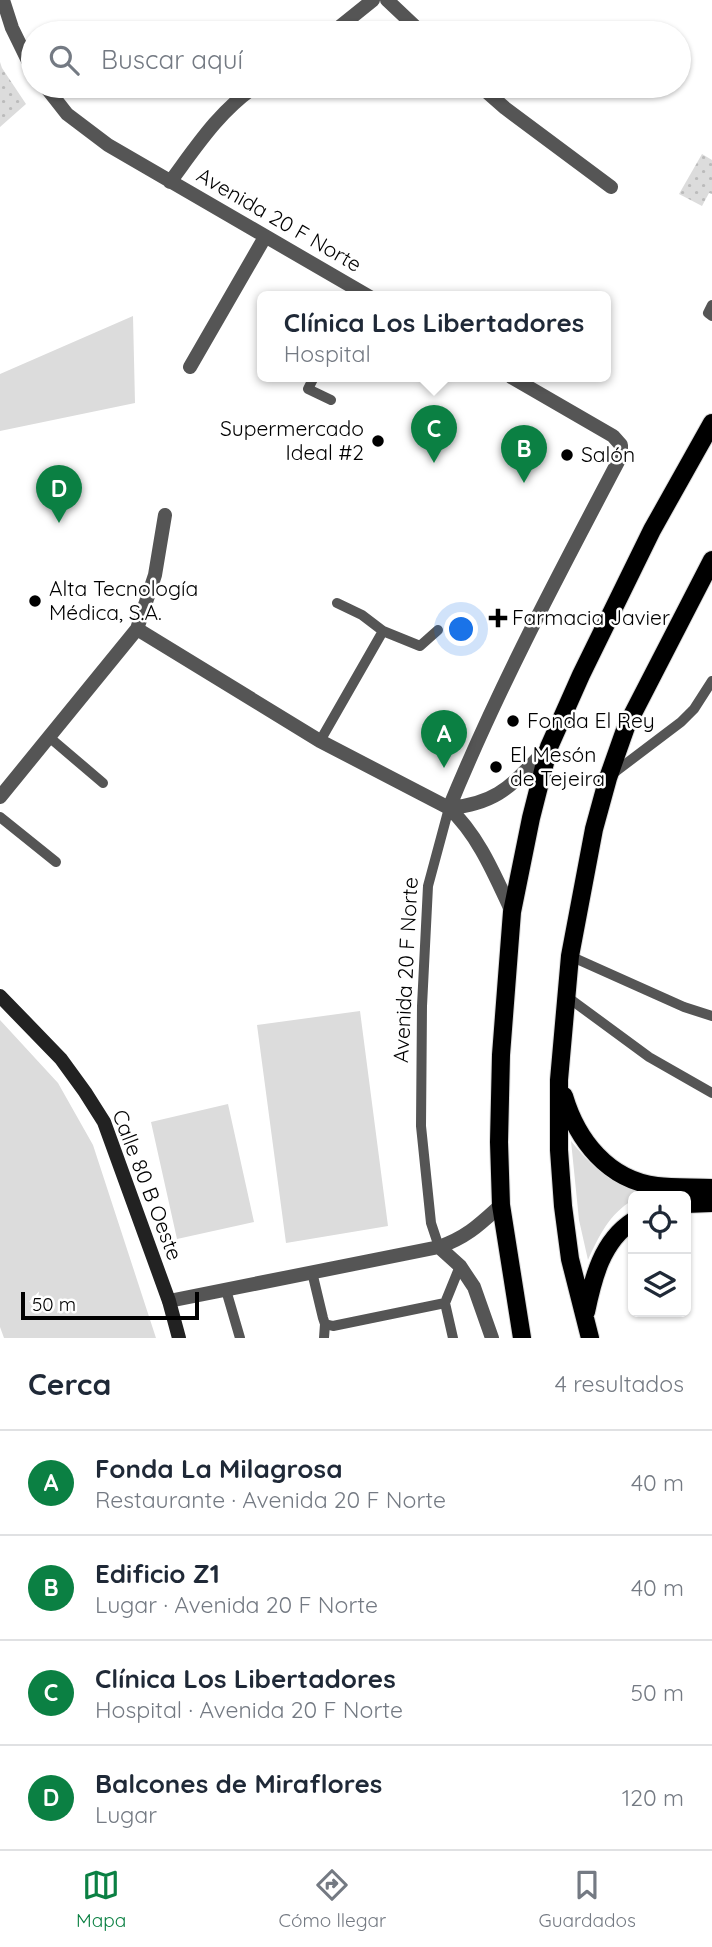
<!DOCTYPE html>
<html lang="es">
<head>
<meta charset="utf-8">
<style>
  :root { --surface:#fff; --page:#f2f2f3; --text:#1f2937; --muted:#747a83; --line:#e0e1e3; --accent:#0b8043 }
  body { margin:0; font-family:Quicksand,sans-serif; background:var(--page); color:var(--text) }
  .controls { position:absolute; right:21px; bottom:21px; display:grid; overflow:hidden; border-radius:10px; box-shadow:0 2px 5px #0004 }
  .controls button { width:63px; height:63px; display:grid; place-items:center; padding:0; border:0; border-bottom:2px solid var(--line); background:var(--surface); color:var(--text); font:35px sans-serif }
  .scale { position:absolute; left:21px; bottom:18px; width:178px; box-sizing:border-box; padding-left:7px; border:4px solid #000; border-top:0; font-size:19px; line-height:24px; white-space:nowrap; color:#000; -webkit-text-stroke:5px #fff; paint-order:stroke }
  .you { position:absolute; left:462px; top:630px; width:24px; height:24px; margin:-18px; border:5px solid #fff; border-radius:50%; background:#1a73e8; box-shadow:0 0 0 10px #1a73e833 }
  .badge { display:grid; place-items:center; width:46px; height:46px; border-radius:50%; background:var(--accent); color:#fff; font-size:23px; font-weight:700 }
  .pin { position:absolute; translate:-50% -58px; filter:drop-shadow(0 2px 4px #0008) }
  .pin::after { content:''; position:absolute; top:37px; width:24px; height:21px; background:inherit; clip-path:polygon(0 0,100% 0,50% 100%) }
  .popup { position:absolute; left:257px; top:291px; width:354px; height:91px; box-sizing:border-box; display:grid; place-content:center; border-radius:10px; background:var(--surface); filter:drop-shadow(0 2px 5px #0005); font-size:23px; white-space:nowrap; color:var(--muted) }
  .popup b { font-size:26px; color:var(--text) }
  .popup::after { content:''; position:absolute; left:50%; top:100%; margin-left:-14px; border:14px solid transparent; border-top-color:var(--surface) }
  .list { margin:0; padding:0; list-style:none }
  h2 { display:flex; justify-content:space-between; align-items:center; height:91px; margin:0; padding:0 28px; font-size:30px }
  h2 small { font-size:23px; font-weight:400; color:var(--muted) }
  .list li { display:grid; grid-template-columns:46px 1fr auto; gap:21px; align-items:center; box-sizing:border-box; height:105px; padding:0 28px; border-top:2px solid var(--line) }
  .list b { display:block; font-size:26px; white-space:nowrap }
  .list p { margin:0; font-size:23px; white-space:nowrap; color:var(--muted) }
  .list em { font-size:23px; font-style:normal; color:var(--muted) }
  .icon { flex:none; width:38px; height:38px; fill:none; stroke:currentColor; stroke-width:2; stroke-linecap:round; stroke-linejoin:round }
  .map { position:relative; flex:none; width:712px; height:1338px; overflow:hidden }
  .search { position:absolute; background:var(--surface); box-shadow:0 2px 5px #0004; left:21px; right:21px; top:21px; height:77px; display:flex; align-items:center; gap:18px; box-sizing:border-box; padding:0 24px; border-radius:38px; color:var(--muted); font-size:26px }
  .sheet { height:511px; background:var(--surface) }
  nav { display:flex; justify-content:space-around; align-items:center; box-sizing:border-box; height:98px; border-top:2px solid var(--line); background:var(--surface); font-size:19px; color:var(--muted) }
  nav a { display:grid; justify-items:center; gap:4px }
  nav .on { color:var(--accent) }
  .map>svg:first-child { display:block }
  .green { fill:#dcdcdc }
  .park { fill:url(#park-dots) }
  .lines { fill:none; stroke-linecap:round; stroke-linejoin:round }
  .primary-casing { stroke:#dbdbdb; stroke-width:20 }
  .lane { stroke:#555; stroke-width:10 }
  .street { stroke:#555; stroke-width:14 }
  .secondary { stroke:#222; stroke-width:14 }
  .primary { stroke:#000; stroke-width:18 }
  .poi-dot { fill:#000; stroke:#fff; stroke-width:2.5 }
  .labels { text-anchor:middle; stroke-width:5; stroke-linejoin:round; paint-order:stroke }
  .street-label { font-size:21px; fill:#000; stroke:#fff }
  .poi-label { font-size:21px; fill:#000; stroke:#fff; text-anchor:start }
</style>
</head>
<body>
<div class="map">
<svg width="712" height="1338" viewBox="0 0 712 1338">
  <defs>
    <pattern id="park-dots" width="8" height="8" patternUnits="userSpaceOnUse" patternTransform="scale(1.75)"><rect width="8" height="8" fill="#dcdcdc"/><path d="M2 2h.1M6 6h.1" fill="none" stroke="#bbb" stroke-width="1.8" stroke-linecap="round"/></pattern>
  </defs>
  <rect width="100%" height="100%" fill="#fff"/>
  <path class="green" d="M 133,316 L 135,403 L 0,431 L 0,374 Z
    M 360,1011 L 388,1226 L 286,1243 L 257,1025 Z
    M 0,1020 L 58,1083 L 93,1145 L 156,1338 L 4,1338 L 0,1327 Z
    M 228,1104 L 254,1222 L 177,1239 L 151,1122 Z
    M 571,1141 C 600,1177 610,1180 654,1191 L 642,1196 L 633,1196 L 633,1200 C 609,1214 599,1236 588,1260 L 579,1220 Z"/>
  <path class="park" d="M 0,62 L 2,68 L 26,104 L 0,127 Z
    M 702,154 L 712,160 L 712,194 L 709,193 L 702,206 L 679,194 Z"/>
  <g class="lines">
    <g class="primary-casing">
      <path id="primary" d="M 564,1096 C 577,1140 608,1180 657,1186 C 675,1188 694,1187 712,1188
        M 686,1204 L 712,1203
        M 586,1312 C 593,1278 602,1241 633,1221
        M 522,1338 L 501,1205 L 499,1142 L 501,1055 L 512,912 L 531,818 L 549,747 L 581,675 L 652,530 L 712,423
        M 590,1338 L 570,1259 L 563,1206 L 559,1150 L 559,1080 L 570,956 L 594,829 L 608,778 L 626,727 L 712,560"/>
    </g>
    <path class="lane" d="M 712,305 L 708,313 L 712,316
      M 314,377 L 308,389 L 331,400
      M 337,603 L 362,615 L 383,631
      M 49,737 L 103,783
      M 320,741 L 383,631 L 420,646 L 438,630
      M 611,775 L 681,722 L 694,709 L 712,681
      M 0,817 L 56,862
      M 570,956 L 684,1007 L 712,1016
      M 566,996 L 649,1057 L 712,1093
      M 439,1247 L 431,1223 L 421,1126 L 422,1006 L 428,886 L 449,808
      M 312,1272 L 323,1318 L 325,1324 L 333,1326 L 445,1303
      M 226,1290 L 240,1338
      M 324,1338 L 325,1324
      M 453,1338 L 445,1303 L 460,1266"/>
    <path class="street" d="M 3,0 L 12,28 L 33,71
      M 387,0 L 422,33
      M 332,33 L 373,0
      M 45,86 L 67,114 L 108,145 L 370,297
      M 480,86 L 505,108 L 611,187
      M 170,182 C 196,147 219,111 256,86
      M 190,367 L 265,237
      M 137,629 L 320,741 L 449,808 C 479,836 495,876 512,912
      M 0,797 L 137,629 L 155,575 L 165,515
      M 449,808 C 499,686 560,572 621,456 L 621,445 L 613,436 L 511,377
      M 449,808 C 502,803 513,782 549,747
      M 439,1247 L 460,1266 L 474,1287 L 492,1338
      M 169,1301 L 439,1247 C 467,1237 479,1225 501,1205"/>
    <path class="secondary" d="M 0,996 L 61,1059 L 85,1092 L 104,1122 L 169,1301 L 179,1338"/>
    <use href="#primary" class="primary"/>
  </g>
  <g class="poi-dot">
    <circle cx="378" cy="441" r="7"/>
    <circle cx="567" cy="455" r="7"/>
    <circle cx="35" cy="601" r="7"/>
    <path d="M494.5 607.5h7v7h7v7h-7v7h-7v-7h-7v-7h7z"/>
    <circle cx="513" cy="721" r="7"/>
    <circle cx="496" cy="767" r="7"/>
  </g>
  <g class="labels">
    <g class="street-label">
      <text transform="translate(279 220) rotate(30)" y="7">Avenida 20 F Norte</text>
      <text transform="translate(406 970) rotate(-87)" y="7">Avenida 20 F Norte</text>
      <text transform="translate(147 1185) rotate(69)" y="7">Calle 80 B Oeste</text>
    </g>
    <g class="poi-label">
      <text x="364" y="436" text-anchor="end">Supermercado<tspan x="364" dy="24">Ideal #2</tspan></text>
      <text x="581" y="462">Salón</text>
      <text x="49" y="596">Alta Tecnología<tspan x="49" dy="24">Médica, S.A.</tspan></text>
      <text x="512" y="625">Farmacia Javier</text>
      <text x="527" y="728">Fonda El Rey</text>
      <text x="510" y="762">El Mesón<tspan x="510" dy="24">de Tejeira</tspan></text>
    </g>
  </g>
</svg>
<div class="controls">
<button><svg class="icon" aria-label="locate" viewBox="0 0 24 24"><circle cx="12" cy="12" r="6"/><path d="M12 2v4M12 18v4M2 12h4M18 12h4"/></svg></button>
<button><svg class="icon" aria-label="layers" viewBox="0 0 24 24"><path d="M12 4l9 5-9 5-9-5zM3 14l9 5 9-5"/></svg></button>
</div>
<div class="scale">50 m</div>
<div class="you"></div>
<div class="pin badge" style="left:444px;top:768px">A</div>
<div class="pin badge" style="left:524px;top:483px">B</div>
<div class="pin badge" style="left:434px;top:463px">C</div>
<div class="popup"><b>Clínica Los Libertadores</b>Hospital</div>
<div class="pin badge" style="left:59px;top:523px">D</div>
<div class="search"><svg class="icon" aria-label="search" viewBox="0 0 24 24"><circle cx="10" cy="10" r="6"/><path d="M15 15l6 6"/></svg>Buscar aquí</div>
</div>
<section class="sheet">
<h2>Cerca<small>4 resultados</small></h2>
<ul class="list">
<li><span class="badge">A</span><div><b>Fonda La Milagrosa</b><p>Restaurante · Avenida 20 F Norte</p></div><em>40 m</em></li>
<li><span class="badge">B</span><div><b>Edificio Z1</b><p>Lugar · Avenida 20 F Norte</p></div><em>40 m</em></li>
<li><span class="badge">C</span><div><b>Clínica Los Libertadores</b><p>Hospital · Avenida 20 F Norte</p></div><em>50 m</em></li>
<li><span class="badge">D</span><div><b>Balcones de Miraflores</b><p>Lugar</p></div><em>120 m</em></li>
</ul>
</section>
<nav>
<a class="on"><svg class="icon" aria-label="map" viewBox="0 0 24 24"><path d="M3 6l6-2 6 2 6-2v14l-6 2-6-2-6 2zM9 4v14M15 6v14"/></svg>Mapa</a>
<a><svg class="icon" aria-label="directions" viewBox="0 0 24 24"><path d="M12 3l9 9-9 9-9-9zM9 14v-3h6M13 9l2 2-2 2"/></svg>Cómo llegar</a>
<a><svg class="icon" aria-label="saved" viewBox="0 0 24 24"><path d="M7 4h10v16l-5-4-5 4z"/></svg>Guardados</a>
</nav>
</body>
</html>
